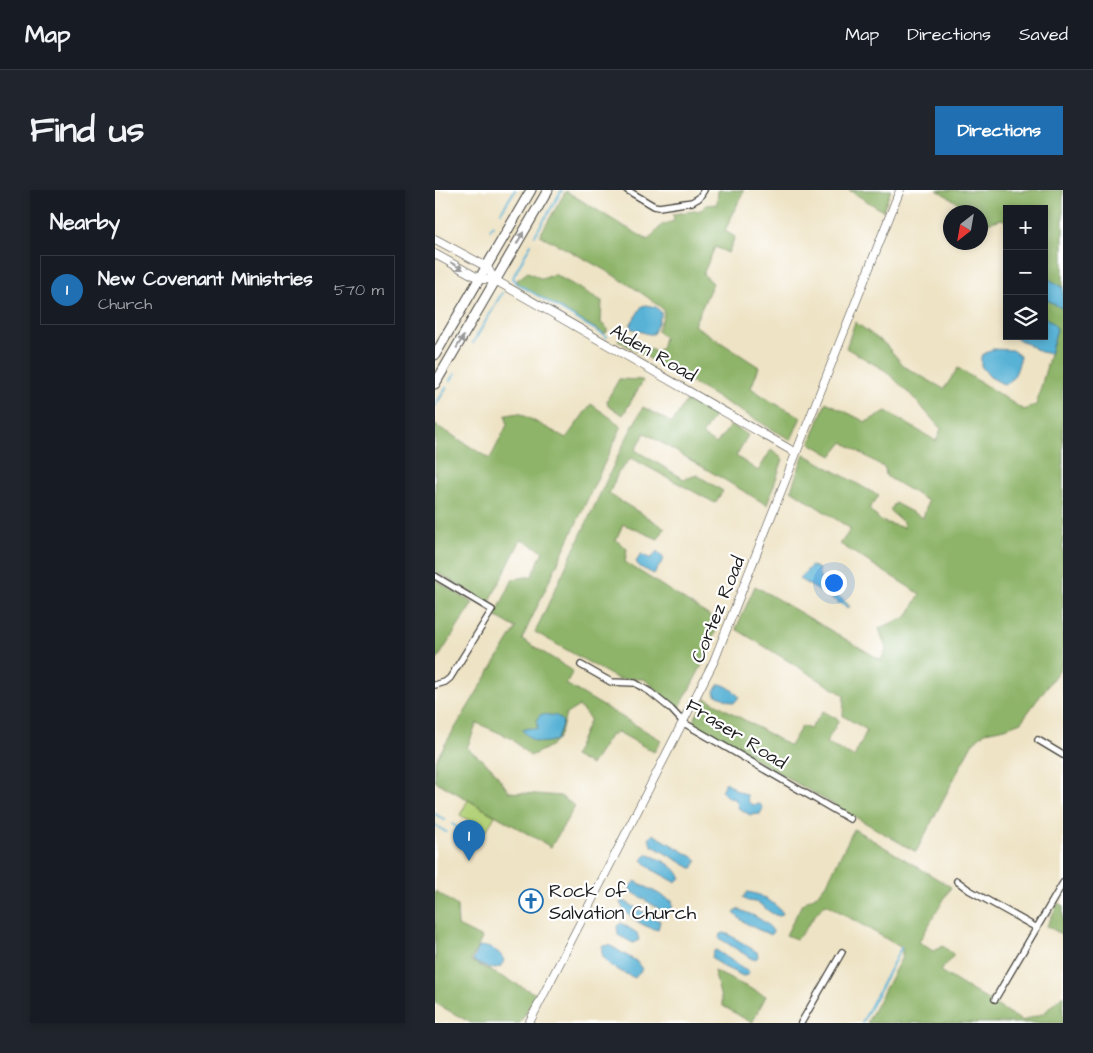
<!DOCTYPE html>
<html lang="en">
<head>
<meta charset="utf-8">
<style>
  :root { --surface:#171b24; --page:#20242c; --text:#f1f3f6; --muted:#9ea1a6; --line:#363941; --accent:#1f6fb2 }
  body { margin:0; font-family:"Architects Daughter",sans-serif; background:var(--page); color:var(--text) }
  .controls { position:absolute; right:15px; top:15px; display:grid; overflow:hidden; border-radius:0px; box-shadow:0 2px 8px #0003 }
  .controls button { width:45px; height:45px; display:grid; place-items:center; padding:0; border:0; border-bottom:1px solid var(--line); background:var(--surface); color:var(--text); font:25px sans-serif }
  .compass { position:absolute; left:508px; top:15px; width:45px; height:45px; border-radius:50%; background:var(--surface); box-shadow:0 2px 8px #0003; rotate:211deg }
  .you { position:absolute; left:398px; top:392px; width:18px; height:18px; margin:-12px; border:4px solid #fff; border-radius:50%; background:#1a73e8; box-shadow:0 0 0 8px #1a73e833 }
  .badge { display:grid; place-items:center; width:32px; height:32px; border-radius:50%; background:var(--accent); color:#fff; font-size:16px; font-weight:700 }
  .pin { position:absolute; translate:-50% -41px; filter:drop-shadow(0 1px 2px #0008) }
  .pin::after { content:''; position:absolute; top:26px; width:18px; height:15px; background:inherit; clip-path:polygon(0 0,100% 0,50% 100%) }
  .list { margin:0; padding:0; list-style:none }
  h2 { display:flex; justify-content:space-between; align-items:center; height:65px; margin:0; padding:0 20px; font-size:21px }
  h2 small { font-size:16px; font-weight:400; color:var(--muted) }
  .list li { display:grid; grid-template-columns:32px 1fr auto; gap:15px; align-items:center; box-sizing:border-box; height:70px; margin:0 10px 10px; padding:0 10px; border:1px solid var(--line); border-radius:0px }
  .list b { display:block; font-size:19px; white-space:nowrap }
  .list p { margin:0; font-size:16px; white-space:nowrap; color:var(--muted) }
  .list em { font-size:16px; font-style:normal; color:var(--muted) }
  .icon { flex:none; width:28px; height:28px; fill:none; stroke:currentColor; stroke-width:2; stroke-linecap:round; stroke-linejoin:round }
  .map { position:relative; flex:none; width:628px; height:833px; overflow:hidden; border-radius:0px }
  header { display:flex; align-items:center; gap:30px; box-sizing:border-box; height:70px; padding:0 25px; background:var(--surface); border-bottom:1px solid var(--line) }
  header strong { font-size:24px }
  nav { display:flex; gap:28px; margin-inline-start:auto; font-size:18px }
  .intro { display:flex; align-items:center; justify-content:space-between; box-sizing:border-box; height:120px; padding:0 30px }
  h1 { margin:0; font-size:35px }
  .button { padding:12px 22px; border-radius:0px; background:var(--accent); color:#fff; font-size:18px; font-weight:700 }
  main { display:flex; gap:30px; padding:0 30px }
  aside { flex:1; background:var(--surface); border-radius:0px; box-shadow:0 2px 8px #0003 }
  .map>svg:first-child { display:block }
  .green { fill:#b3d279; stroke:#68774a }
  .forest { fill:#8eb469; stroke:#556842 }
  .water { fill:#58b2d6; stroke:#3a6779 }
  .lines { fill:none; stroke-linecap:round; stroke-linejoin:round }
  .stream { stroke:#58b2d6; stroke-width:2 }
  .minor-casing { stroke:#3c3a35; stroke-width:8 }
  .tertiary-casing { stroke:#3c3a35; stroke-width:9 }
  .secondary-casing { stroke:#3c3a35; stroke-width:11 }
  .minor { stroke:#fff; stroke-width:5.5 }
  .tertiary { stroke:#fff; stroke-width:8 }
  .secondary { stroke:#fff; stroke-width:9 }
  .oneway { fill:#999 }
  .labels { text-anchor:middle; stroke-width:4.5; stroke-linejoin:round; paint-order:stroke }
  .street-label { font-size:19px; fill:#1c1c1c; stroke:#fff }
  .poi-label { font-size:19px; fill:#1c1c1c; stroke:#fff; text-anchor:start }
</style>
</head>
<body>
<header>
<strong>Map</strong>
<nav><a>Map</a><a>Directions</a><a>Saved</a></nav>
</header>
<div class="intro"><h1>Find us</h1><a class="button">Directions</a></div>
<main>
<aside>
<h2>Nearby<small></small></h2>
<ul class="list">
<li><span class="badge">1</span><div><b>New Covenant Ministries</b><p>Church</p></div><em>570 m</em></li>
</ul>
</aside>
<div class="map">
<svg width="628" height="833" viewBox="0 0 628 833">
  <rect width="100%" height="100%" fill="#fff"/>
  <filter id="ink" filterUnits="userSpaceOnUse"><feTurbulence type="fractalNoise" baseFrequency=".02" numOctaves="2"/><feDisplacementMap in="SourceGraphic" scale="10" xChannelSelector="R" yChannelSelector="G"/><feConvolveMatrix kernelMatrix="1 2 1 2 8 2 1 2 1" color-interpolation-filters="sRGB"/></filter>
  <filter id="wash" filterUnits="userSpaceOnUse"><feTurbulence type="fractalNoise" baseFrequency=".0096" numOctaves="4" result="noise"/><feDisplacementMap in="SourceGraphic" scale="20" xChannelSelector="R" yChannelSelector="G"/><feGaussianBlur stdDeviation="1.12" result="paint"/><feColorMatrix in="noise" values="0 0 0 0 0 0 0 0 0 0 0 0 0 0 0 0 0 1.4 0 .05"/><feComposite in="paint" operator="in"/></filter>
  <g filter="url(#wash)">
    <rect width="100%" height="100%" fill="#eee3c5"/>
    <path class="green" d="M 33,610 L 60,626 L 51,641 L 25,625 Z"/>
    <path class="forest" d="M 283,0 L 309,0 L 290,41 L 300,47 L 293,63 L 280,57 L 268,84 L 278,93 L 259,135 L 324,177 L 316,198 L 337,212 L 366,227 L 356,250 L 184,151 L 183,148 L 190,147 L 219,161 L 226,159 L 229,147 L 222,141 L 229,125 L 228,119 C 191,89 147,68 105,45 L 131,1 L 180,31 L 213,50 L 227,35 L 239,31 L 238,24 L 266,20 L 271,15 L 282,14 Z
      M 414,0 L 456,0 L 448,21 Z
      M 502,0 L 585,0 L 588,2 L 589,0 L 628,0 L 628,98 L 609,86 L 609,19 L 572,19 L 572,32 L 567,29 L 546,35 L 546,22 L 524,22 L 521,21 L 523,13 Z
      M 93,82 L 107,89 L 119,84 L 167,111 L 166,133 L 172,138 L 172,142 L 170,144 L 83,94 L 82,90 Z
      M 609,108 L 628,119 L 628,469 L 625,479 L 586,532 L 570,538 L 550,542 L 537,554 L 481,662 L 259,534 L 259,529 L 271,508 L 355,556 L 367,536 L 375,539 L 388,521 L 404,530 L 391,553 L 419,567 L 432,540 L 408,526 L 409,505 L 301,439 L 320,396 L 446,470 L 451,459 L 444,438 L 472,427 L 485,404 L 405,354 L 416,339 L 356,300 L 369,264 L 444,306 L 434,319 L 446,331 L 469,338 L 468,332 L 455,321 L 460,313 L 488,328 L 493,311 L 451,286 L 450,278 L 408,252 L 397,266 L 375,253 L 391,212 L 431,232 L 451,221 L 501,251 L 506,239 L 476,205 L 451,181 L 411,158 L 420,132 L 450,154 L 470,177 L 509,199 L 523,178 L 589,220 L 601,215 L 622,139 L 618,133 L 609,127 Z
      M 184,189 L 207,190 L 208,191 L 188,225 L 173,216 L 172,210 Z
      M 251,211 L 279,226 L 267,245 L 281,254 L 296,235 L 313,245 L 301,266 L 323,281 L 336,260 L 348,269 L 332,315 L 210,243 L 200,260 L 249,289 L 262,285 L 288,301 L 280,313 L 196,268 L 183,283 L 174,304 L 230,338 L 223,349 L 188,334 L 181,350 L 192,359 L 190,372 L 284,432 L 267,475 L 244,519 L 209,489 L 183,489 L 100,442 L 190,251 L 208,217 L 237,233 Z
      M 156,214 L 180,231 L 186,238 L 87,449 L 138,481 L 131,494 L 226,550 L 219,562 L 183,542 L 175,546 L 156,575 L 139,566 L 155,529 L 144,516 L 131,524 C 123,554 123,553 95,566 L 76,548 L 42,533 L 32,558 L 56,577 L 74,602 L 125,606 L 140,616 L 116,657 L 0,591 L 0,571 L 81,438 L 60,426 L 78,389 L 97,386 L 108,361 L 86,349 L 54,413 L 0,381 L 0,235 C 19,245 36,258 55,269 L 72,235 L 71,225 L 84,223 L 131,248 Z
      M 0,390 L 38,413 L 0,473 Z
      M 419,639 L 516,697 L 484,752 L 498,761 L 508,756 L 519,765 L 505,781 L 587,831 L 609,823 L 628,805 L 628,833 L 432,833 L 467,767 L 467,758 L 391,714 C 378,723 374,739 361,749 L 351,745 L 367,714 L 382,705 L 392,693 Z
      M 0,701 L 22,716 L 23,736 L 47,748 L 36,771 L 101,804 L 85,833 L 36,833 L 0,813 Z
      M 623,713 L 628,716 L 628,745 L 612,736 Z
      M 279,781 L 331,806 L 317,833 L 288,816 Z"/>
    <path class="water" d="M 609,86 L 628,98 L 628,119 L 609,108 Z
      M 211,115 L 221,117 L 226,122 L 226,126 L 218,144 C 212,145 204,140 197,139 L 195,135 L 207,116 Z
      M 609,127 L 618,133 L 622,139 L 615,164 L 606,162 L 578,146 L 609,146 Z
      M 557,159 L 577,160 L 585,166 C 584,177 580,189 570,195 L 555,187 L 546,176 L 546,166 Z
      M 222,361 L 229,369 L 219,384 L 205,377 L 201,372 L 206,364 L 214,368 L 217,368 Z
      M 376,376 L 383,378 C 387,409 400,398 415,417 L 411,417 L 364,389 Z
      M 284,494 C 290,494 300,501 304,507 L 299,513 L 281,505 L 279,501 Z
      M 106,524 L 122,526 L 128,532 L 121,550 C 105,555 98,553 87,540 L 95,538 L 103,539 L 102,529 Z
      M 290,593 L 293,593 L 301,600 L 312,605 L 313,612 L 318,615 L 325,614 L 328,618 L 325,624 L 315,625 L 303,618 L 302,612 L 298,608 L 294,609 L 286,601 Z
      M 218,644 L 258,667 L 262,671 L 258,678 L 256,678 L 216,655 L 214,649 Z
      M 212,664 C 226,670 239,674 246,688 L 240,692 L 216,679 L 207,670 Z
      M 200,691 L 237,711 L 238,716 L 232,724 L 196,701 L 194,697 Z
      M 312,702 C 325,703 340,713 348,723 L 346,726 C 335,726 330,715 320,712 C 314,711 313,712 308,708 Z
      M 189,711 L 225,731 L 223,740 C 209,737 189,726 185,712 Z
      M 302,719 C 314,723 331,730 338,741 L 336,745 C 324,740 308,734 299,723 Z
      M 186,733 L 202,743 L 204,750 L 198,753 L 183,745 L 182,736 Z
      M 288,743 L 293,744 L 322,762 L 323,766 L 321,769 L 317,769 L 284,748 L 285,745 Z
      M 174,755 L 201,771 L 207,779 L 200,788 C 186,781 164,775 167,756 Z
      M 47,756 C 56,758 66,761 69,771 L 65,777 L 55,779 L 38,771 L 44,757 Z
      M 281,760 L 314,782 L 313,785 L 308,786 L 287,776 L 277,768 L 278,762 Z"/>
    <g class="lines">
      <path class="stream" d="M 66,22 L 80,0
        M 55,40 L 58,35
        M 100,45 L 127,0
        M 78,88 L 80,92 L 172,147
        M 77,89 L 96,54
        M 38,153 L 67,103
        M 15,191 L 21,183
        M 0,216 L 12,197
        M 0,624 L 10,630
        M 17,634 L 43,651
        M 0,635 L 11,642
        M 427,833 L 466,758"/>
    </g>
  </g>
  <g filter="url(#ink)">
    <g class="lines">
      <g class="minor-casing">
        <path id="minor" d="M 192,0 L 219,16 L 224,17 L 257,12 L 264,8 L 269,0
          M 0,386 L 57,420 L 15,488 L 10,492 L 0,495
          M 146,475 L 176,492 L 200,493 L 215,502 L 236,519 L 249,533 L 415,629
          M 603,550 L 628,565
          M 522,691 L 534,700 L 602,738
          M 560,809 L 628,693
          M 366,833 L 407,762"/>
      </g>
      <g class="tertiary-casing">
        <path id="tertiary" d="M 0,49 L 52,77 L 60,90
          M 0,64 L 45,89 L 60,90 L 361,263
          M 94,833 L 279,471 L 465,0"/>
      </g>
      <g class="secondary-casing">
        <path id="secondary" d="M 0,165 L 96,0
          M 0,194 L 113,0"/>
      </g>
      <use href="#minor" class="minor"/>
      <use href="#tertiary" class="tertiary"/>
      <use href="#secondary" class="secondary"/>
    </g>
    <defs><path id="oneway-solid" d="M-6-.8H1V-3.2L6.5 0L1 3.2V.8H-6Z" transform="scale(1.25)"/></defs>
    <g class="oneway">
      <use href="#oneway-solid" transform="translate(85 48) rotate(-61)"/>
      <use href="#oneway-solid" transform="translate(22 76) rotate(29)"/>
      <use href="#oneway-solid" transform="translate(25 152) rotate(-60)"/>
    </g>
  </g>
  <defs>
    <g id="church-ring" transform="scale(1.25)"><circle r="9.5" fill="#fff" stroke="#1f6fb2" stroke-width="1.5"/><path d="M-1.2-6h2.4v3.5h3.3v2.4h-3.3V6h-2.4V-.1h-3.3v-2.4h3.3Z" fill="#1f6fb2"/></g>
  </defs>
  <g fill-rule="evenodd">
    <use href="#church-ring" x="96" y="711"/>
  </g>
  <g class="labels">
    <g class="street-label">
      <text transform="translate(219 162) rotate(30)" y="7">Alden Road</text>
      <text transform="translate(282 419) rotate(-68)" y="7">Cortez Road</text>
      <text transform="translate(302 543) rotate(32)" y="7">Fraser Road</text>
    </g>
    <g class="poi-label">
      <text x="114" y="707">Rock of<tspan x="114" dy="22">Salvation Church</tspan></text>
    </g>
  </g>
</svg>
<div class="controls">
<button>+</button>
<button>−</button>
<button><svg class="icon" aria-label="layers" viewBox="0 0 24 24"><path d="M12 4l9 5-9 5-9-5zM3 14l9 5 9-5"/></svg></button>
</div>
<svg class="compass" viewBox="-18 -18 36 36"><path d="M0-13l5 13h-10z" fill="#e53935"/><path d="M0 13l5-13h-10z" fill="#9ea1a6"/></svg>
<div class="you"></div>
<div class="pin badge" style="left:34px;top:671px">1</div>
</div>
</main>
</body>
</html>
